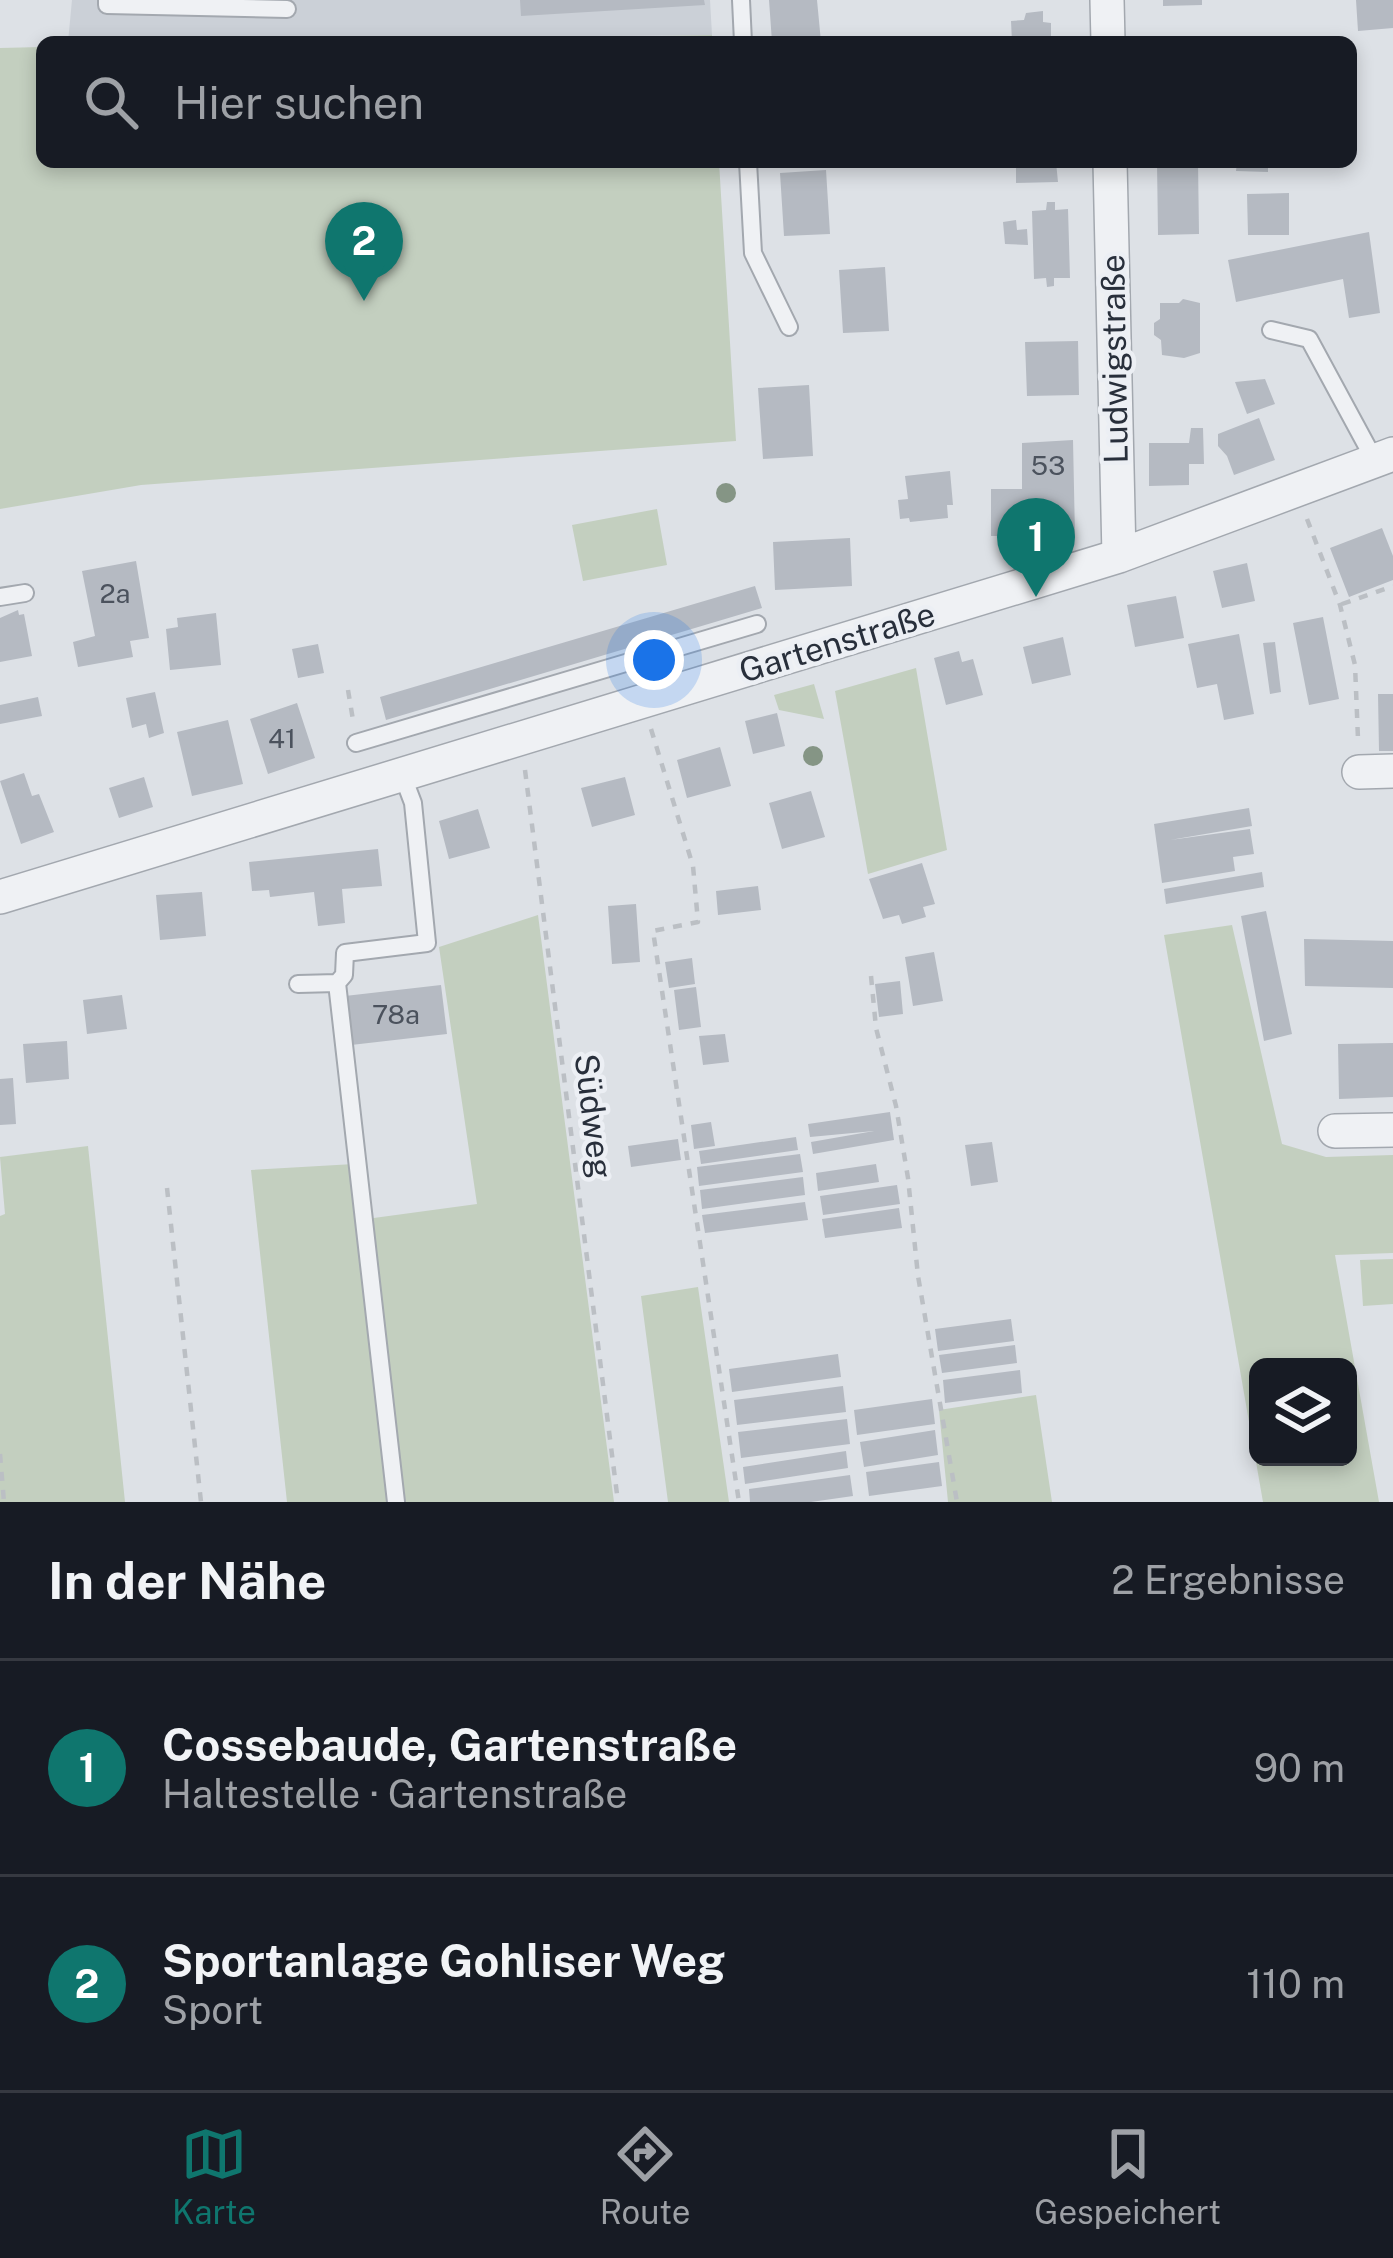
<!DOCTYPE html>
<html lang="de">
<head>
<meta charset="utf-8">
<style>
  :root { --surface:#171b24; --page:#20242c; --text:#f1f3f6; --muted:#9ea1a6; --line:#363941; --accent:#0f766e }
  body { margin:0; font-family:"Public Sans",sans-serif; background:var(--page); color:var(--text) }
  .controls { position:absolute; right:36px; bottom:36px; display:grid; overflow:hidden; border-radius:18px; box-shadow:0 6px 18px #0003 }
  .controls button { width:108px; height:108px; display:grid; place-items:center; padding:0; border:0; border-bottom:3px solid var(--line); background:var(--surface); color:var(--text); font:60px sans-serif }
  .you { position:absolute; left:654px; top:660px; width:42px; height:42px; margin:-30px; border:9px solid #fff; border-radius:50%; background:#1a73e8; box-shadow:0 0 0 18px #1a73e833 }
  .badge { display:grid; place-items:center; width:78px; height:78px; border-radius:50%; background:var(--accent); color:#fff; font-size:39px; font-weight:700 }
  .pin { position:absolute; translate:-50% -99px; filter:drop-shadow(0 3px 6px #0008) }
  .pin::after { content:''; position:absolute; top:63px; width:42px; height:36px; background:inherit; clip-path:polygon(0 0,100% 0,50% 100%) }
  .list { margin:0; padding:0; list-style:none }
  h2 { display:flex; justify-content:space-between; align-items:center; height:156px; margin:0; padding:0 48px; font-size:51px }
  h2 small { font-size:39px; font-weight:400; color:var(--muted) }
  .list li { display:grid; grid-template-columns:78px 1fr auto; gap:36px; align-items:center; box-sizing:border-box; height:216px; padding:0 48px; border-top:3px solid var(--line) }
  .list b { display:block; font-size:45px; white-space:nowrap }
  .list p { margin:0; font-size:39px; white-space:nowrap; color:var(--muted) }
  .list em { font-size:39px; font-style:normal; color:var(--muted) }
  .icon { flex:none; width:66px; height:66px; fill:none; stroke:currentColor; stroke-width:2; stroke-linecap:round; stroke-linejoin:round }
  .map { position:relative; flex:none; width:1393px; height:1502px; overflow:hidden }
  .search { position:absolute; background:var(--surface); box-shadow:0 6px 18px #0003; left:36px; right:36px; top:36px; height:132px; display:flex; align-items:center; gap:30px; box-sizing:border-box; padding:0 42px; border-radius:18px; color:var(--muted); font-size:45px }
  .sheet { height:588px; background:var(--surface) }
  nav { display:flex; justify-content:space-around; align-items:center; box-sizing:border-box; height:168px; border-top:3px solid var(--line); background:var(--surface); font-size:33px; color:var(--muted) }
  nav a { display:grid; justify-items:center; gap:6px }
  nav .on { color:var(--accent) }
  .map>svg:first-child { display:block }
  .built { fill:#cbd0d7 }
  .green { fill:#c3cfbf; fill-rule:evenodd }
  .building { fill:#b5bac2 }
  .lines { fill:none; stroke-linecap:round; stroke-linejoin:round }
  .lane-casing { stroke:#a3a8af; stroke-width:20 }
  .street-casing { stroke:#a3a8af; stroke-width:36 }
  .path { stroke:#bbbfc4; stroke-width:4.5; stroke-dasharray:9 9; stroke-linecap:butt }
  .lane { stroke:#eff1f4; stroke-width:16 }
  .street { stroke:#eff1f4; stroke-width:33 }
  .tree { fill:#859585 }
  .labels { text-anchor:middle; stroke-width:9; stroke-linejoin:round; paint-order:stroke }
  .number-label { font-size:27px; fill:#4b525d }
  .street-label { font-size:33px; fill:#282f3b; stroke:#eceff4 }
</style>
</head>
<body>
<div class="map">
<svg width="1393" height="1502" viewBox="0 0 1393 1502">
  <rect width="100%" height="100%" fill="#dde1e6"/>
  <path class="built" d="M 72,0 L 710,0 L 712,35 L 68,42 Z"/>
  <path class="green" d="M 712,35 L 712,42 L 348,42 L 352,42 Z
    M 42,47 L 42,162 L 719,162 L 736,441 L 141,485 L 0,509 L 0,48 Z
    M 657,509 L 667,565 L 583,581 L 572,525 Z
    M 916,668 L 947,850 L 868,874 L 835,691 Z
    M 814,684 L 824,719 L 779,710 L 774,695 Z
    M 538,915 L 614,1502 L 287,1502 L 251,1170 L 354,1164 L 359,1220 L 477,1204 L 439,947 Z
    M 1232,925 L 1282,1144 L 1326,1157 L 1393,1155 L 1393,1253 L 1335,1255 L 1379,1502 L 1263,1502 L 1164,935 ZM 1258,1367 L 1348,1367 L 1348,1457 L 1258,1457 Z
    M 88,1146 L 125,1502 L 0,1502 L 0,1216 L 5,1214 L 0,1157 Z
    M 1393,1259 L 1393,1304 L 1363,1306 L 1360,1260 Z
    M 698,1287 L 729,1502 L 668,1502 L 641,1296 Z
    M 1036,1395 L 1052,1502 L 948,1502 L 939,1410 Z"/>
  <path class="building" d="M 520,0 L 704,0 L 705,5 L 521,16 Z
    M 769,0 L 817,0 L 821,42 L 772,42 Z
    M 1163,0 L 1202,0 L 1202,5 L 1163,6 Z
    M 1356,0 L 1393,0 L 1393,28 L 1358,31 Z
    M 1043,11 L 1043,22 L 1051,23 L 1051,42 L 1012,42 L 1011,21 L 1024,20 L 1026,13 Z
    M 1016,162 L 1056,162 L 1058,182 L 1016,183 Z
    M 1157,162 L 1198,162 L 1199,234 L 1158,235 Z
    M 1237,162 L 1268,162 L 1268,172 L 1236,171 Z
    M 826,170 L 830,234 L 784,236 L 780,173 Z
    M 1289,193 L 1289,235 L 1248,235 L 1247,194 Z
    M 1047,202 L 1055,202 L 1055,210 L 1068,209 L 1070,278 L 1054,278 L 1054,286 L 1047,287 L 1046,278 L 1034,279 L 1032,211 L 1046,210 Z
    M 1016,220 L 1017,230 L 1027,229 L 1028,245 L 1005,244 L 1003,222 Z
    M 1369,232 L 1380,313 L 1349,318 L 1343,279 L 1236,302 L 1228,260 Z
    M 885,267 L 889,331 L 843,333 L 839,270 Z
    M 1183,299 L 1200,303 L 1200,353 L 1184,358 L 1162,355 L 1161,340 L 1154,335 L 1154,323 L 1160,319 L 1160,303 L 1179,303 Z
    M 1078,341 L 1079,395 L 1027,396 L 1025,342 Z
    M 1265,379 L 1275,404 L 1247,414 L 1235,382 Z
    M 809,385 L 813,456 L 763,459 L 758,388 Z
    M 1259,418 L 1275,460 L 1234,475 L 1227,456 L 1218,446 L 1218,434 Z
    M 1191,428 L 1203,428 L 1204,464 L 1189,464 L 1189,485 L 1149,486 L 1149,443 L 1189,443 Z
    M 1073,440 L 1075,536 L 991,536 L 991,489 L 1022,489 L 1022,443 Z
    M 950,471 L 953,505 L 947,505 L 948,518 L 910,522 L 909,518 L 900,519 L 898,500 L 908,499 L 905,476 Z
    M 1382,528 L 1393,556 L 1393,580 L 1349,597 L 1330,548 Z
    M 850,538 L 852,586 L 775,590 L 773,542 Z
    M 136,561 L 149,638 L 130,641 L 133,657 L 78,667 L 73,642 L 95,636 L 82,571 Z
    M 1247,563 L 1255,601 L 1222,608 L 1213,571 Z
    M 755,586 L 762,608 L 386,720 L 380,697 Z
    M 1176,596 L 1184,638 L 1135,647 L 1127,605 Z
    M 18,610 L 19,615 L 24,614 L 32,656 L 0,662 L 0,618 Z
    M 216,613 L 221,665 L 170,670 L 166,629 L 178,627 L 177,618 Z
    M 1323,617 L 1339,699 L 1309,705 L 1293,623 Z
    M 1239,634 L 1254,714 L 1224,720 L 1217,684 L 1197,688 L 1188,644 Z
    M 1063,637 L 1071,675 L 1032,684 L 1023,647 Z
    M 1275,642 L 1281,692 L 1270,694 L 1263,643 Z
    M 318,644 L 324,673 L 298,678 L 292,649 Z
    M 959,651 L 962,662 L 973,659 L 983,695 L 946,705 L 934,658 Z
    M 155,692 L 164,733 L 149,738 L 146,724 L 132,728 L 126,698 Z
    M 1378,694 L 1393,694 L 1393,751 L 1379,751 Z
    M 38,697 L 42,716 L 0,724 L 0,705 Z
    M 297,703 L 315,758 L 268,774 L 250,719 Z
    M 777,713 L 785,746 L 753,754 L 745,721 Z
    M 228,720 L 243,784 L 192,796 L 177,732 Z
    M 720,747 L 731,786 L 687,798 L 677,760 Z
    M 24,773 L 32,796 L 39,794 L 54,832 L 21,844 L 0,781 Z
    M 144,777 L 153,807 L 119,818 L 109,788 Z
    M 625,777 L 635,815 L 592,827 L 581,788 Z
    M 811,791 L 825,837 L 782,849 L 769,803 Z
    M 1249,808 L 1252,826 L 1170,840 L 1250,829 L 1254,854 L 1233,857 L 1235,871 L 1162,883 L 1154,824 Z
    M 478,809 L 490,848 L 449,859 L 439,821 Z
    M 378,849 L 382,886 L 342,889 L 345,923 L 318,926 L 314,892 L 270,897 L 269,890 L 252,891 L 249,862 Z
    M 922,863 L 935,904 L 923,907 L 926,917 L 902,924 L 899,915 L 883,919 L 869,879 Z
    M 1262,872 L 1264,887 L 1166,904 L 1164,889 Z
    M 758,886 L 761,910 L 718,915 L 716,891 Z
    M 202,892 L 206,936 L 160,940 L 156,895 Z
    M 636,904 L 640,962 L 612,964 L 608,906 Z
    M 1266,911 L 1292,1034 L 1264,1041 L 1241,916 Z
    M 1304,939 L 1393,941 L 1393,988 L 1305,986 Z
    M 934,952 L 943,1001 L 913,1006 L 905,957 Z
    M 692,958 L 695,984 L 669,988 L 665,962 Z
    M 900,981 L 903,1014 L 879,1017 L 875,984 Z
    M 441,985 L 447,1034 L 351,1045 L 345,996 Z
    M 696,987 L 701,1027 L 679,1030 L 674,990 Z
    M 122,995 L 127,1029 L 87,1034 L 83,1000 Z
    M 725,1034 L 729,1062 L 703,1065 L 699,1036 Z
    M 67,1041 L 69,1079 L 26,1083 L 23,1044 Z
    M 1393,1043 L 1393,1097 L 1339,1099 L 1338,1044 Z
    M 13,1078 L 16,1124 L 0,1125 L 0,1079 Z
    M 890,1112 L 894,1140 L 813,1154 L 811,1142 L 874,1131 L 810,1137 L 808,1124 Z
    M 711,1122 L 715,1146 L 694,1149 L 691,1125 Z
    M 796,1137 L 798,1150 L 701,1164 L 699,1151 Z
    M 678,1139 L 681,1160 L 631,1167 L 628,1146 Z
    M 992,1142 L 998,1182 L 971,1186 L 965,1145 Z
    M 800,1154 L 803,1172 L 699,1186 L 697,1167 Z
    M 876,1164 L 879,1182 L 818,1191 L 816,1173 Z
    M 803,1177 L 805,1195 L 702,1209 L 700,1190 Z
    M 897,1185 L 900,1204 L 823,1215 L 820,1196 Z
    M 805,1202 L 808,1220 L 705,1233 L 702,1215 Z
    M 899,1208 L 902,1228 L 825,1238 L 822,1219 Z
    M 1011,1319 L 1014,1341 L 938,1351 L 935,1329 Z
    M 1015,1345 L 1017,1363 L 942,1373 L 939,1355 Z
    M 838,1354 L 841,1377 L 732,1392 L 729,1369 Z
    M 1020,1370 L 1022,1393 L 945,1403 L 943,1380 Z
    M 843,1386 L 846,1412 L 737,1425 L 734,1400 Z
    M 932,1399 L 935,1424 L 857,1435 L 854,1410 Z
    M 847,1419 L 850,1444 L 741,1458 L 738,1432 Z
    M 935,1430 L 938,1455 L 864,1467 L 860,1442 Z
    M 846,1451 L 848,1468 L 745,1484 L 743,1467 Z
    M 939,1462 L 942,1486 L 869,1496 L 866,1472 Z
    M 850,1475 L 853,1496 L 811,1502 L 750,1502 L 749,1489 Z"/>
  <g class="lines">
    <g class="lane-casing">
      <path id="lane" d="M 107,0 L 107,5 L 287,9
        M 741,0 L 743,42
        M 748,162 L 753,253 L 789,327
        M 1271,330 L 1309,339 L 1375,461
        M 0,597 L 25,593
        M 356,743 L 757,624
        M 337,983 L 396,1502
        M 298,984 L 337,983 L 344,975 L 345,953 L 427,943 L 413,803 L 402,774"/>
    </g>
    <g class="street-casing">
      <path id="street" d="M 1107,0 L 1108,42
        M 1110,162 L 1119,556
        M 1359,772 L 1393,771
        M 0,897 L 1119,556 L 1393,454
        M 1335,1131 L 1393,1130"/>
    </g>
    <path class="path" d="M 1307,519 L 1340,605 L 1355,665 L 1358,739
      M 1342,604 L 1393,586
      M 348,690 L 353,720
      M 651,729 L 693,866 L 698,922 L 653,931 L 739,1502
      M 525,770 L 618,1502
      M 871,976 L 876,1028 L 896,1106 L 908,1178 L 918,1276 L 957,1502
      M 167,1188 L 201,1502
      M 0,1454 L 4,1502"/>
    <use href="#lane" class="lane"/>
    <use href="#street" class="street"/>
  </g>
  <g class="tree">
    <circle cx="726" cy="493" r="10"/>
    <circle cx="813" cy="756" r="10"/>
  </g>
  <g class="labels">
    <g class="number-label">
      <text x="1048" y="475">53</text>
      <text x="115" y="603">2a</text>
      <text x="282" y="748">41</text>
      <text x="396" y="1024">78a</text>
    </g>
    <g class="street-label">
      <text transform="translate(1114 359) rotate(-91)" y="12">Ludwigstraße</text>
      <text transform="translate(837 642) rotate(-17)" y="12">Gartenstraße</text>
      <text transform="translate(594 1116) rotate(83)" y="12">Südweg</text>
    </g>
  </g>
</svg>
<div class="controls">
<button><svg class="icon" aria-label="layers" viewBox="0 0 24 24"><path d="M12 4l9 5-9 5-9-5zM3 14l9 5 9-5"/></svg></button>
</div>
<div class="you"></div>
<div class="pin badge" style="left:1036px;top:597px">1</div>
<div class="pin badge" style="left:364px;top:301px">2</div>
<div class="search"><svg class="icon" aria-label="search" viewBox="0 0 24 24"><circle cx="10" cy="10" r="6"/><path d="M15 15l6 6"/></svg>Hier suchen</div>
</div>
<section class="sheet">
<h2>In der Nähe<small>2 Ergebnisse</small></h2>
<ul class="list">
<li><span class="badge">1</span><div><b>Cossebaude, Gartenstraße</b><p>Haltestelle · Gartenstraße</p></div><em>90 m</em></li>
<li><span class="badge">2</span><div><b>Sportanlage Gohliser Weg</b><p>Sport</p></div><em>110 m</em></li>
</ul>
</section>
<nav>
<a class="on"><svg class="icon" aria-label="map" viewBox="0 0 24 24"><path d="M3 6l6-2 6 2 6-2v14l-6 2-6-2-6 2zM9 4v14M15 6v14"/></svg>Karte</a>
<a><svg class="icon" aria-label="directions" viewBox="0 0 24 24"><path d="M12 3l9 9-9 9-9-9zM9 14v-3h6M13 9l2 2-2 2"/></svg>Route</a>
<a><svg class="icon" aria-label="saved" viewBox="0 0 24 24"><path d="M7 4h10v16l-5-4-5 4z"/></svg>Gespeichert</a>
</nav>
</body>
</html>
